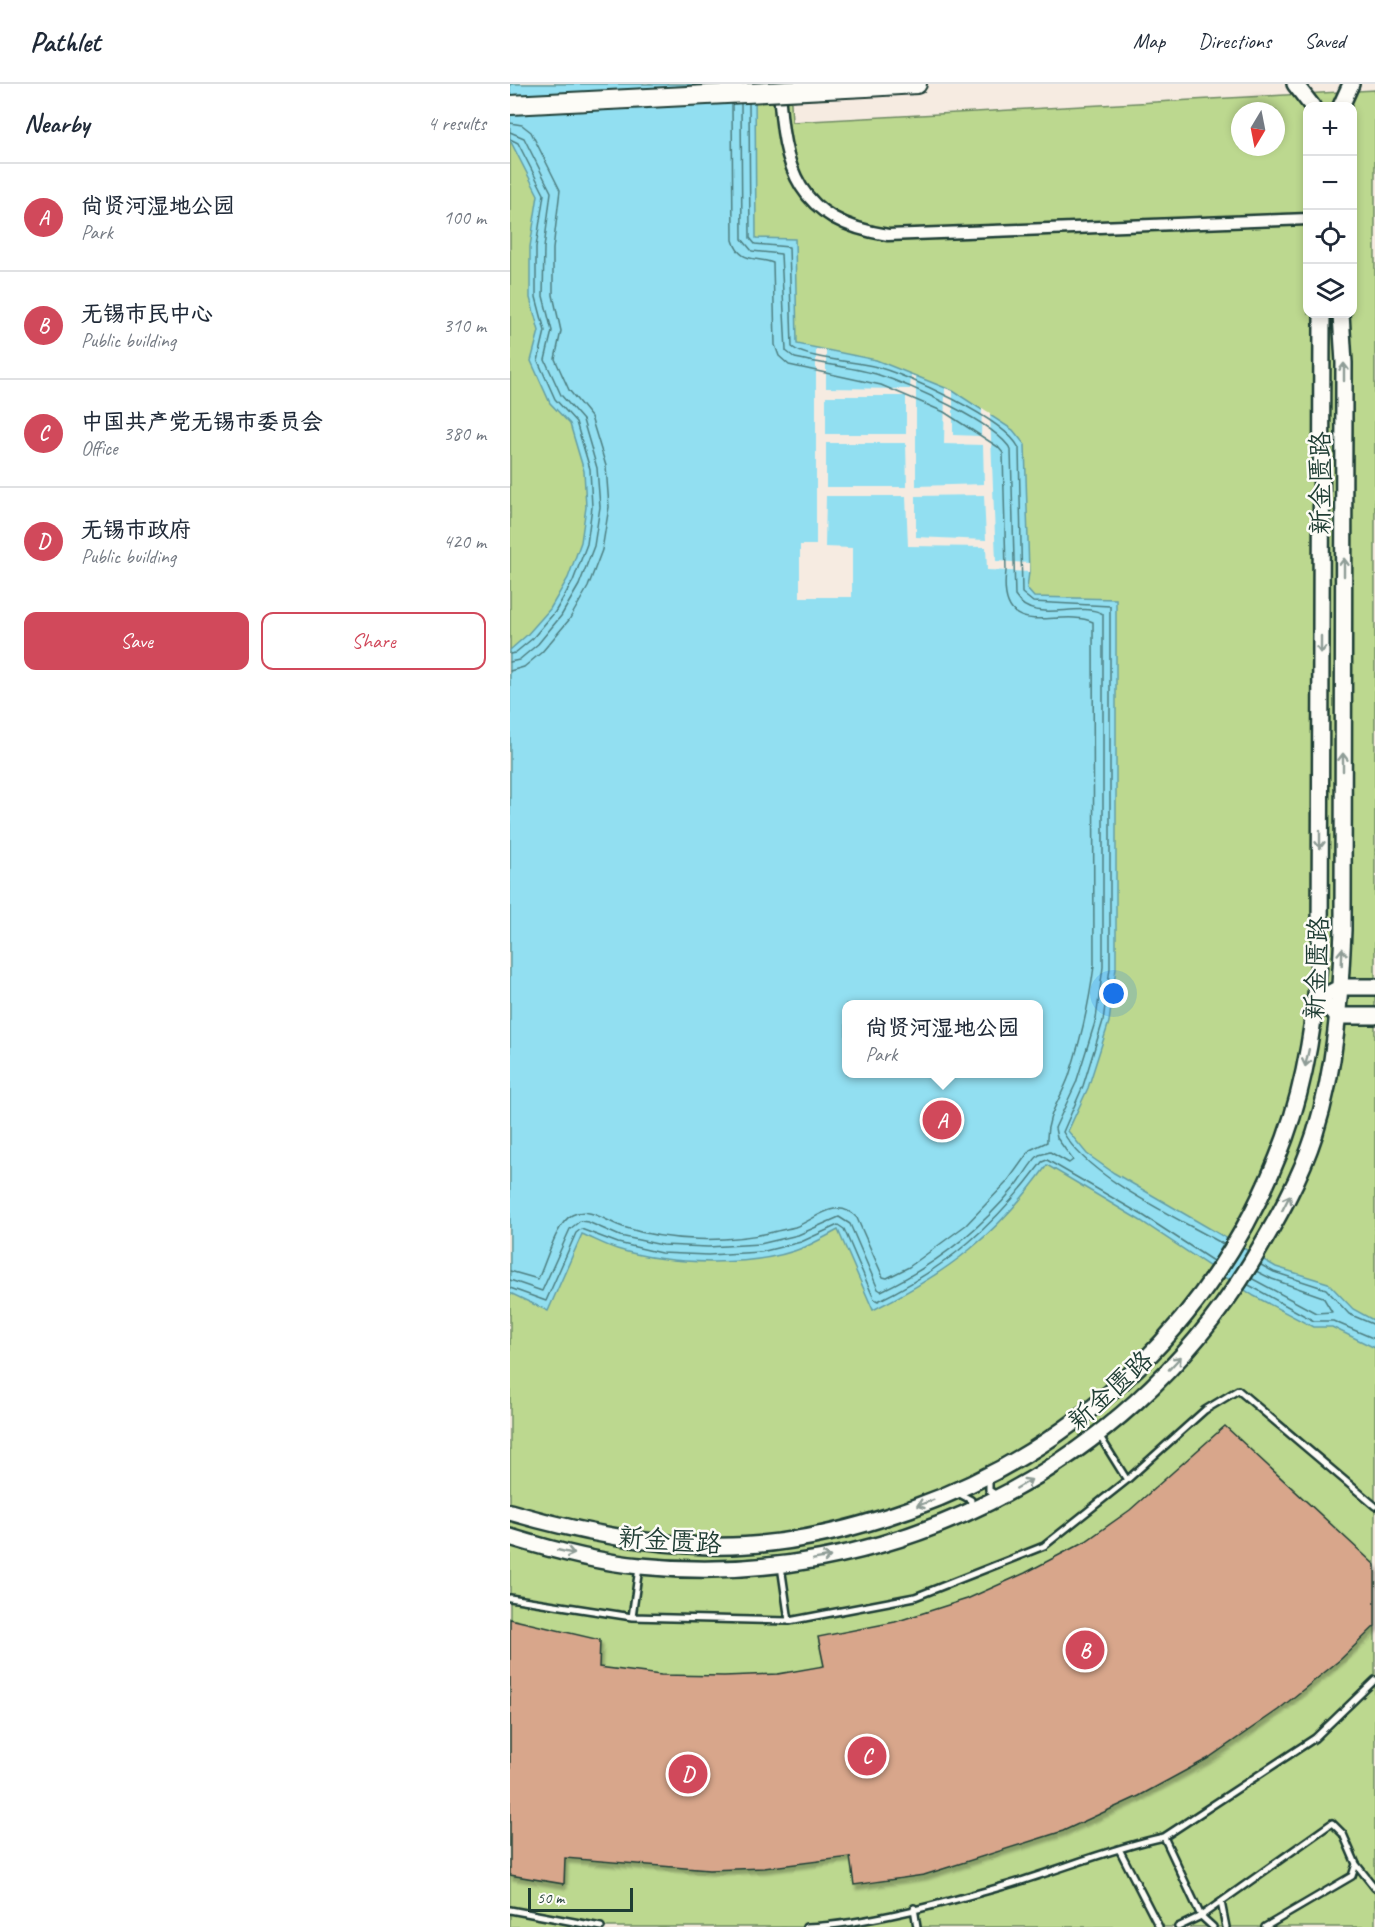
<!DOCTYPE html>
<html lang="en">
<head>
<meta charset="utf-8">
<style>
  :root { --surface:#fff; --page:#f6f6f7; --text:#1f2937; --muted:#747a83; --line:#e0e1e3; --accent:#d1495b }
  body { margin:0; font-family:Caveat,"LXGW WenKai TC",sans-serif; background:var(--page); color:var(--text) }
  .controls { position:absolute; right:18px; top:18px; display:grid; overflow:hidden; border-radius:12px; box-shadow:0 3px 9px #0003 }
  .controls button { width:54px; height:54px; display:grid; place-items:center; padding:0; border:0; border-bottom:2px solid var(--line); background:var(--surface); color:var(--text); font:30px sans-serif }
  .compass { position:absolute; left:721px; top:18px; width:54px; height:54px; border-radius:50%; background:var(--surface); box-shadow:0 3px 9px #0003; rotate:190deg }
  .scale { position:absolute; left:18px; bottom:15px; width:105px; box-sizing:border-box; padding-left:6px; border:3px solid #1f3d34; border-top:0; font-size:16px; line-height:21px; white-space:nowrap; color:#1f3d34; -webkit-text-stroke:4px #fdfcf7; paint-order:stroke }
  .you { position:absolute; left:604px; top:910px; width:21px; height:21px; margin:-15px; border:4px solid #fff; border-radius:50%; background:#1a73e8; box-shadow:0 0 0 9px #1a73e833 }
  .badge { display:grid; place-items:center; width:39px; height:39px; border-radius:50%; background:var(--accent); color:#fff; font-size:20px; font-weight:700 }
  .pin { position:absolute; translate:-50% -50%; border:3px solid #fff; box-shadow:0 2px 6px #0006 }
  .popup { position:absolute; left:332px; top:916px; width:201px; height:78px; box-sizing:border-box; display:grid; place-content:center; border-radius:12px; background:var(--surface); filter:drop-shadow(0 2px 4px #0005); font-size:20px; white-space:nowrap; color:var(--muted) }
  .popup b { font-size:22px; color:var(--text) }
  .popup::after { content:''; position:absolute; left:50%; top:100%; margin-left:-12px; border:12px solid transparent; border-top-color:var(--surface) }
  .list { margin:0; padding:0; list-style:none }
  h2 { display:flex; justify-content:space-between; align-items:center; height:78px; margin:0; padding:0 24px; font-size:26px }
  h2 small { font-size:20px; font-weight:400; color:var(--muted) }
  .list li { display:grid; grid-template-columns:39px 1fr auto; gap:18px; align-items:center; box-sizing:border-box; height:108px; padding:0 24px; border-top:2px solid var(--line) }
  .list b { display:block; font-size:22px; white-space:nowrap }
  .list p { margin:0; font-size:20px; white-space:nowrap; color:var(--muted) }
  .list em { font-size:20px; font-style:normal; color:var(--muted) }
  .actions { display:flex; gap:12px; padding:18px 24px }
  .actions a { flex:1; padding:14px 0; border:2px solid var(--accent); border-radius:12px; text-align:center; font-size:21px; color:var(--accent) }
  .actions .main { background:var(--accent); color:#fff }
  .icon { flex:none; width:33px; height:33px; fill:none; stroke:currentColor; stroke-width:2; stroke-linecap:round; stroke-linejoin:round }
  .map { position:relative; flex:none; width:865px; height:1843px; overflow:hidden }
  header { display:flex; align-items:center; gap:36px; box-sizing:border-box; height:84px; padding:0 30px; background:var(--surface); border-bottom:2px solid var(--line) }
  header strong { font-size:28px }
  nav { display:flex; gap:33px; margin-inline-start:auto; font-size:21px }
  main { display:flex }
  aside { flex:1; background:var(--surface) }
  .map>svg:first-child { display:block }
  .green { fill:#bcd88f; stroke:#6e8a62; stroke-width:1.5; fill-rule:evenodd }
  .water { fill:#92dff1; stroke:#649ea5; stroke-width:1.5; fill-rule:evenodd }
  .pier { fill:#f6ebe1; fill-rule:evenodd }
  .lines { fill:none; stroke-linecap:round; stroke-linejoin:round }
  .shore { stroke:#4d7e80; stroke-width:1.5 }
  .building { fill:#d8a68b; stroke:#1f3d34; stroke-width:1.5; filter:url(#shadow) }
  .lane-casing { stroke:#1f3d34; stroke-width:10 }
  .street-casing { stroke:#1f3d34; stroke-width:15 }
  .secondary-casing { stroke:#1f3d34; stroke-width:20 }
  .primary-casing { stroke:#1f3d34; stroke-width:22 }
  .lane { stroke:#fdfcf7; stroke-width:5 }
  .street { stroke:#fdfcf7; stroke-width:10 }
  .secondary { stroke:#fdfcf7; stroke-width:15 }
  .primary { stroke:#fdfcf7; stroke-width:18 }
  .primary-bridge-casing { stroke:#1f3d34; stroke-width:22; stroke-linecap:butt }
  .primary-bridge { stroke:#fdfcf7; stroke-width:18 }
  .oneway { stroke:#8e9c96 }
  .labels { text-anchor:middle; stroke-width:5; stroke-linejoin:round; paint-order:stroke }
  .street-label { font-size:26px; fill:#1f3d34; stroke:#fdfcf7 }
</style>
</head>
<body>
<header>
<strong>Pathlet</strong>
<nav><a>Map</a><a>Directions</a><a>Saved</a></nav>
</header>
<main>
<aside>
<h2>Nearby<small>4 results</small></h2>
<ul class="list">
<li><span class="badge">A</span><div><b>尚贤河湿地公园</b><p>Park</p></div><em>100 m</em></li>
<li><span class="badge">B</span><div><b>无锡市民中心</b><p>Public building</p></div><em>310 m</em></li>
<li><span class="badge">C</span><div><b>中国共产党无锡市委员会</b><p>Office</p></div><em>380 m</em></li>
<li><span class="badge">D</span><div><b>无锡市政府</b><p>Public building</p></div><em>420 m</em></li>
</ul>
<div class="actions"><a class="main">Save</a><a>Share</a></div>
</aside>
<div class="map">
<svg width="865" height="1843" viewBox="0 0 865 1843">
  <defs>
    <filter id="shadow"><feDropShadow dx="2.5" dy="4.5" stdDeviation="1.5" flood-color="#0004"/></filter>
  </defs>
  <rect width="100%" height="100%" fill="#f6ebe1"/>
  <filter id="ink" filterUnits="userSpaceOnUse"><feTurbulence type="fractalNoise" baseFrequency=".0167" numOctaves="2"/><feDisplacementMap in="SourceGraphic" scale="12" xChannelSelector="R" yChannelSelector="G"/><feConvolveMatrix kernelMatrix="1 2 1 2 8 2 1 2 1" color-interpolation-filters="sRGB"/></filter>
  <g filter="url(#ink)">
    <path class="green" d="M 0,0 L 280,0 L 282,38 L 865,6 L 865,1843 L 0,1843 ZM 798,22 L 842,22 L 842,230 L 798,230 ZM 730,27 L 766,27 L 766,63 L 730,63 ZM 336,920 L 528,920 L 528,990 L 336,990 Z"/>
    <path class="water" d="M 0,0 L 245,0 L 246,154 L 285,155 L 287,260 L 366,276 L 443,307 L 503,346 L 515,361 L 519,488 L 517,505 L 524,513 L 606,515 L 606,884 L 599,938 L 578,1004 L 558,1047 L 577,1070 L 604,1089 L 766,1183 L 818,1199 L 843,1225 L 865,1237 L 865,1264 L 822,1243 L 803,1243 L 744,1212 L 631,1137 L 537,1081 C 487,1151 439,1188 363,1226 L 328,1146 C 317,1152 306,1158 295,1163 C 245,1184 158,1181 107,1165 C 95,1161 84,1155 72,1150 L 38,1227 L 0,1209 L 0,566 L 17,551 L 40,525 L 58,494 L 71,458 L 76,423 L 74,387 L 60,340 L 40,319 L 21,277 L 29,247 L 20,214 L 20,163 L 28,111 L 0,56 ZM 336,920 L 528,920 L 528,990 L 336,990 Z"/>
    <path class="pier" d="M 306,265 L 316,266 L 316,304 L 400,305 L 401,291 L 406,293 L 406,402 L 474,400 L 473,361 L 434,360 L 435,304 L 443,307 L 443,351 L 471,352 L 472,324 L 480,329 L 486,477 L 519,479 L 519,488 L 477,486 L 476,463 L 398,462 L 396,412 L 316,412 L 315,463 L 342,464 L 342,513 L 290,513 L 290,461 L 306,461 ZM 316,312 L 396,312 L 396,350 L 316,350 ZM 316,359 L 396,359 L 397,403 L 316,403 ZM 474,411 L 476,456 L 406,453 L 406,412 Z"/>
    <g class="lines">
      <path class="shore" d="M 239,19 L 240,154 L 245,160 L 279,163 L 282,263 C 297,275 343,277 363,282 C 394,289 495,335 509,364 L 512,509 L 523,518 L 600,522 L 600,884 L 593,937 L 573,1002 L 553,1048 C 578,1094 668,1134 713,1160
        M 0,39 L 12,41 L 21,48 L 50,106 L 43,165 L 43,211 L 51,247 L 45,275 L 59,306 L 81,333 L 96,382 L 99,423 L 92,466 L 78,503 L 59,536 L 32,568 L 14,583 L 0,587
        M 0,48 L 14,54 L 41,108 L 34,164 L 33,212 L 42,247 L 35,276 L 51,311 L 73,336 L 87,384 L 90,423 L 84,462 L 69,501 L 51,532 L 28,560 L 9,576 L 0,578
        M 0,55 L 8,59 L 34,110 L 26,163 L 26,213 L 35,247 L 28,277 L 45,315 L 66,338 L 80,385 L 82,423 L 77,460 L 63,497 L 45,528 L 22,555 L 5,569 L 0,570
        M 751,1181 L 764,1188 L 816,1205 L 839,1230 L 865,1241
        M 0,1187 L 28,1195 C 36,1179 46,1139 62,1131 C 79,1122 97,1138 113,1143 C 158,1158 217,1159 263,1148 C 270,1146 278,1145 285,1143 C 306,1135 327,1112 347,1134 L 373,1193 L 377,1194 L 399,1183 L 456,1141 L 497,1098 L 520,1066 L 537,1058 C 536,1031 550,1017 559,992 C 571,955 579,922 584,882 L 583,538 C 549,522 487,562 496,487 L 493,369 L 488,363 L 434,328 L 371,301 L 279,281 L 269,272 L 265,261 L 263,179 C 246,172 230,180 223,156 L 222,20
        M 741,1194 L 806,1229 L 822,1228 L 813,1213 L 762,1195 L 746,1187
        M 0,1196 L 32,1207 L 60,1145 L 70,1137 L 78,1138 L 110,1152 L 152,1161 L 198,1163 L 250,1160 L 288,1151 L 329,1133 L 340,1140 L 368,1205 L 371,1207 C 422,1183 468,1147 504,1104 C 513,1094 519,1080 529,1071 L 540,1068 L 559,1079 L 563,1076 L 547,1054 L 545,1044 L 566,999 L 586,935 L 593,883 L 593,530 C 568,516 524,542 505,512 L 501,366 C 485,338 398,300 366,290 C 340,283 312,280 285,274 L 276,267 L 271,170 L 242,167 L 232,155 L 231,20
        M 737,1200 L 804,1237 L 823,1237 L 865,1255
        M 0,1204 L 36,1217 L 66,1149 L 71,1145 L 108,1159 L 151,1169 L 198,1171 L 251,1168 L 291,1158 L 328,1141 L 334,1145 L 364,1215 L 368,1217 C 438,1183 486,1140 532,1078 L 537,1076 L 634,1132 L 703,1177"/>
    </g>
    <path class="building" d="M 715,1342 L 865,1481 L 865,1542 L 831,1575 L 768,1626 L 697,1675 L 629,1712 L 553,1747 L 414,1791 L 344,1801 L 340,1773 L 254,1784 L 199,1786 L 55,1774 L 54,1800 L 0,1791 L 0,1535 L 90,1556 L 89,1583 L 151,1591 L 214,1592 L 268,1590 L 314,1582 L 308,1553 L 385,1538 L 457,1515 L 515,1489 L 576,1457 L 620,1426 Z"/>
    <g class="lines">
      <g class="lane-casing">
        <path id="lane" d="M 589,1351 L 617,1396
          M 479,1392 L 479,1406 L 487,1411
          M 448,1409 L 461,1416 L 460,1424
          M 271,1482 L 279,1537
          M 0,1514 L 122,1533 L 279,1537 L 405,1513 L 534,1462 L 617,1396 L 695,1326 L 728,1306 L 865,1422
          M 122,1533 L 129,1484
          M 654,1753 L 691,1832 L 668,1843
          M 609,1765 L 649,1843
          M 711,1818 L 716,1843
          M 404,1824 L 407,1843
          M 0,1826 L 91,1843
          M 296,1843 C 362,1840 437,1818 501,1800 C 552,1785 602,1764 654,1753 L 805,1654 L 865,1596
          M 703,1843 L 691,1832 L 822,1739 L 833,1750 L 846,1780 L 865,1804
          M 755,1843 L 842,1792 L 846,1780"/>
      </g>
      <g class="street-casing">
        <path id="street" d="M 269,3 C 273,86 288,137 378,151 L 798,135"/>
      </g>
      <g class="secondary-casing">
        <path id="secondary" d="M 785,0 L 802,22
          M 831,22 L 841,0
          M 807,916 L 829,932 L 865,932
          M 807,916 L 831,903 L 865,903
          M 0,1428 C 65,1447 130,1460 198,1462 C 267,1464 335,1448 400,1425 C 575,1363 711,1229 775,1054 C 797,994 805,931 810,868 L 812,230
          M 0,1453 C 42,1466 86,1478 130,1482 C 374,1507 613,1388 741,1179 C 766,1137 790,1096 805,1049 C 826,983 830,915 833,846 L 834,279 L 831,230"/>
      </g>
      <g class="primary-casing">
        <path id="primary" d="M 356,3 L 407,0"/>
      </g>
      <use href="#lane" class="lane"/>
      <use href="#street" class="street"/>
      <use href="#secondary" class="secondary"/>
      <use href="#primary" class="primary"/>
      <g class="primary-bridge-casing">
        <path id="primary-bridge" d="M 0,21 L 356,3"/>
      </g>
      <use href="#primary-bridge" class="primary-bridge"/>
    </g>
    <defs><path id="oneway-shaft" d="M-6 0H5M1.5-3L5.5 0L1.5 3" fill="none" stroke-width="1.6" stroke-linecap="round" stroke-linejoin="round" transform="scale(1.5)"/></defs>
    <g class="oneway">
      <use href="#oneway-shaft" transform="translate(834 288) rotate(-90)"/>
      <use href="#oneway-shaft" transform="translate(834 483) rotate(-90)"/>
      <use href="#oneway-shaft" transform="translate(811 561) rotate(90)"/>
      <use href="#oneway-shaft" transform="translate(833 678) rotate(-90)"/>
      <use href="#oneway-shaft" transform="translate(810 756) rotate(90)"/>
      <use href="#oneway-shaft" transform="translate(832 873) rotate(-88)"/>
      <use href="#oneway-shaft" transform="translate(797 974) rotate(102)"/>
      <use href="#oneway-shaft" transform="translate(776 1119) rotate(-63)"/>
      <use href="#oneway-shaft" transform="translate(665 1279) rotate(-47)"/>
      <use href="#oneway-shaft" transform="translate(514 1400) rotate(-30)"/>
      <use href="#oneway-shaft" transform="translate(415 1419) rotate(159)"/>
      <use href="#oneway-shaft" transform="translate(56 1468) rotate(13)"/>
      <use href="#oneway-shaft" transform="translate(312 1474) rotate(-10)"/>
    </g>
  </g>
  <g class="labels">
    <g class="street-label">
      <text transform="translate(810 399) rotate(-90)" y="9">新金匮路</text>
      <text transform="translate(806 884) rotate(-87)" y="9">新金匮路</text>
      <text transform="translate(600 1306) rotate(-42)" y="9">新金匮路</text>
      <text transform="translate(160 1456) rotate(4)" y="9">新金匮路</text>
    </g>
  </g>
</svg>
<div class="controls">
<button>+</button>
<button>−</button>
<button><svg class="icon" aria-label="locate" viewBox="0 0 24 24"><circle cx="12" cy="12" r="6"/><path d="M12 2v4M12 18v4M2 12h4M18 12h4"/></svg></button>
<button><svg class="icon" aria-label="layers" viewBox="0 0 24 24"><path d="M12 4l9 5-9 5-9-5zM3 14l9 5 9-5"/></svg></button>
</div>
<svg class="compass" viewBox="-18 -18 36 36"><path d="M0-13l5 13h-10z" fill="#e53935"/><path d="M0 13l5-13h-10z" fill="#747a83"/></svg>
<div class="scale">50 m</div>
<div class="you"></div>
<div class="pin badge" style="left:432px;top:1036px">A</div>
<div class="popup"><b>尚贤河湿地公园</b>Park</div>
<div class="pin badge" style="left:575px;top:1566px">B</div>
<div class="pin badge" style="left:357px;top:1672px">C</div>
<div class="pin badge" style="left:178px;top:1690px">D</div>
</div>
</main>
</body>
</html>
